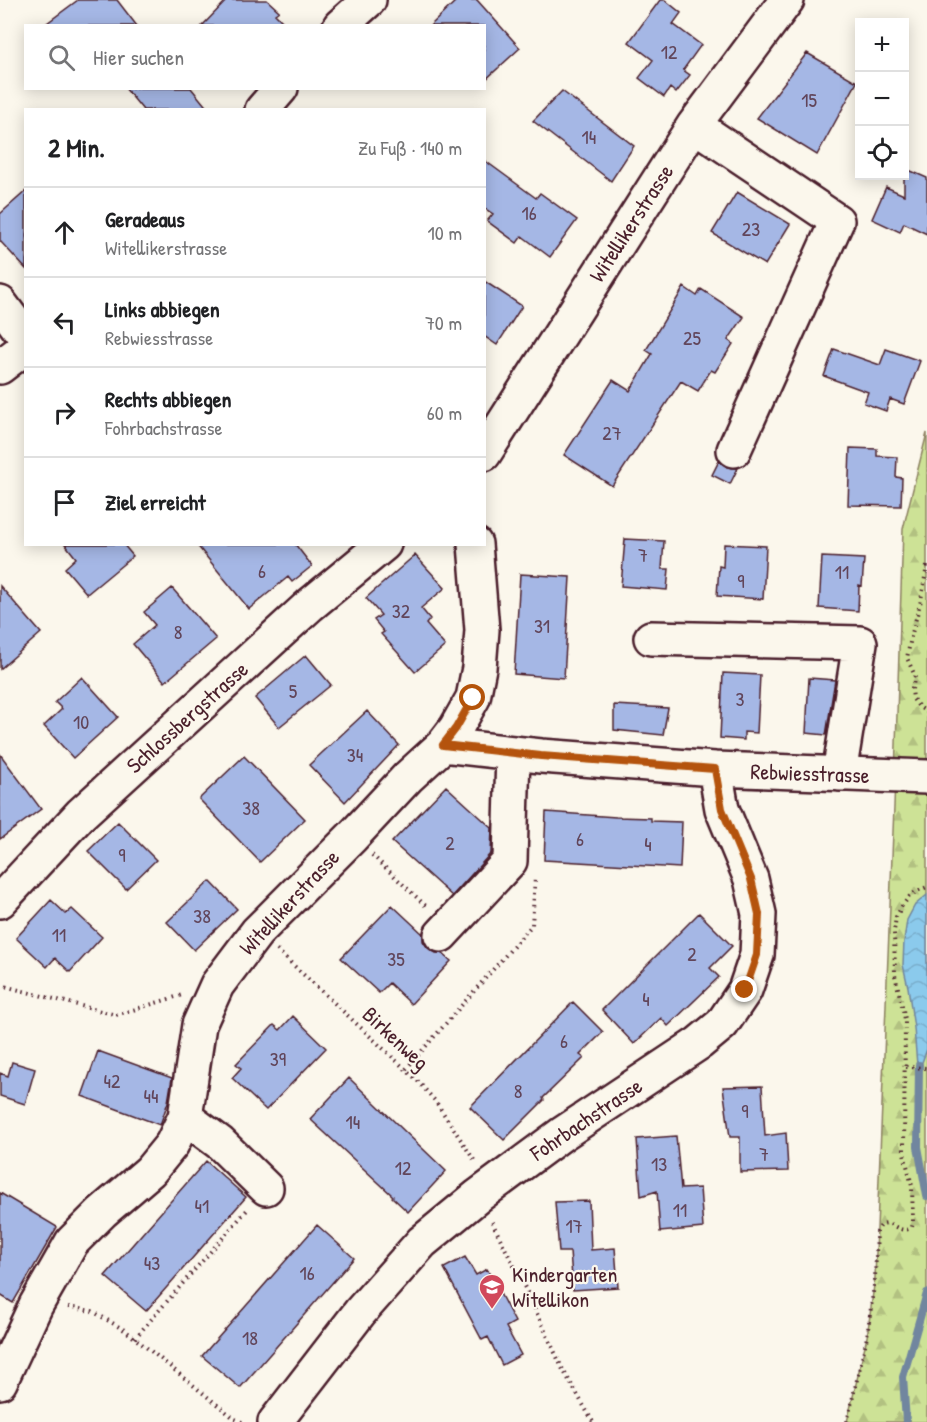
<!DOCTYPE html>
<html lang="de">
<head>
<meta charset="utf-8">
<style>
  :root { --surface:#fff; --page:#f2f2f2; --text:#202124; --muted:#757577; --line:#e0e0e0 }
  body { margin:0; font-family:"Patrick Hand",sans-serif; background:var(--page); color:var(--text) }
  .controls { position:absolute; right:18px; top:18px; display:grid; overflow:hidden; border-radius:0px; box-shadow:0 3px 15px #0003 }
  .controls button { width:54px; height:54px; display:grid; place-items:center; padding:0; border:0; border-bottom:2px solid var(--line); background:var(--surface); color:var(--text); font:30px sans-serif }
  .stop { position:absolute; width:18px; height:18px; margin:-14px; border:4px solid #b45309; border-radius:50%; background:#fff }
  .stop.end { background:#b45309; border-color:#fff; box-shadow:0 2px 6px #0008 }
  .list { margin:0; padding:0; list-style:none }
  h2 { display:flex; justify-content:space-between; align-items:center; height:78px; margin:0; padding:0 24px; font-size:26px }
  h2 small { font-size:20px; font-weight:400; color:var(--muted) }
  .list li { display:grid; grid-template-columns:39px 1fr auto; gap:18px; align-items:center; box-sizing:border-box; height:90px; padding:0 24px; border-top:2px solid var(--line) }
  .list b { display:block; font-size:22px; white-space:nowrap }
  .list p { margin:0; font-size:20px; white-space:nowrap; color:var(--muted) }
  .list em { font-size:20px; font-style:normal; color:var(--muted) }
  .icon { flex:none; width:33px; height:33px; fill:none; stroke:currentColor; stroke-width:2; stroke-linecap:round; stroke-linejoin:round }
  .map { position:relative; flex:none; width:927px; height:1422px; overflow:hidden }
  .search { position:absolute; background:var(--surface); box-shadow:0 3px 15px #0003; left:24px; top:24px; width:462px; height:66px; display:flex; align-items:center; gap:15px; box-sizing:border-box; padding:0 21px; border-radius:0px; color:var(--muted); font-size:22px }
  .panel { position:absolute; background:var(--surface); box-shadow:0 3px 15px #0003; left:24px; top:108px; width:462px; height:438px; border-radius:0px }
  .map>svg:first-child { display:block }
  .forest { fill:url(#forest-firs); stroke:#8c8060; stroke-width:1.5 }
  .water { fill:url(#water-waves); stroke:#71869f; stroke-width:1.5 }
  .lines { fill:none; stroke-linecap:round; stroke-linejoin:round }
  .stream { stroke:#71869f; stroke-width:8 }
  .building { fill:#a5b7e5; stroke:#4a1f2b; stroke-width:1.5 }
  .minor-casing { stroke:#4a1f2b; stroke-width:38 }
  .path { stroke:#4a1f2b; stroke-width:4; stroke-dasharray:1.5 4.5; stroke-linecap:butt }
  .minor { stroke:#fbf7ec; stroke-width:33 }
  .route { stroke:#b45309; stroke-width:8 }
  .labels { text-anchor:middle; stroke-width:4.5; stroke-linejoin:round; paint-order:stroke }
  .number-label { font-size:20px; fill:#61455a }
  .street-label { font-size:22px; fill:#4a1f2b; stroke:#fbf7ec }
  .poi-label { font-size:22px; fill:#4a1f2b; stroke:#fbf7ec; text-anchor:start }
</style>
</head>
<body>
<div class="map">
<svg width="927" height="1422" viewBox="0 0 927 1422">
  <defs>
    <pattern id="forest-firs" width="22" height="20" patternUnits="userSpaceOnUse" patternTransform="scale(1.5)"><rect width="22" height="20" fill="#cde296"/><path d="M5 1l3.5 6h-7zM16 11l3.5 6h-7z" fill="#b2c181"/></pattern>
    <pattern id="water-waves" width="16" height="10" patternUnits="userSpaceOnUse" patternTransform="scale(1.5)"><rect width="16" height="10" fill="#8bcaec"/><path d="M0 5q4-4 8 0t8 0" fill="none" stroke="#79adcb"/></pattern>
  </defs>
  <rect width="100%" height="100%" fill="#fbf7ec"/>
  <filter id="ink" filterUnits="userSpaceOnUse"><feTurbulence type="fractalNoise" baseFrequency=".0167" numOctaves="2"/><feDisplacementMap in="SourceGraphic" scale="12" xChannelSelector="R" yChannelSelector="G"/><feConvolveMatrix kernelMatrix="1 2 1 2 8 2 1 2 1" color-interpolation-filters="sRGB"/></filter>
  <g filter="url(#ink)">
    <path class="forest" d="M 927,433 L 927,1422 L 847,1422 L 867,1337 L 875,1278 L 894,807 L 903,529 Z"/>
    <path class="water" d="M 927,895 L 927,1049 L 921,1065 L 917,1065 L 914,1028 L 908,987 L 903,965 L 904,941 L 907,920 L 915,905 Z"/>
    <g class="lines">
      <path class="stream" d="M 919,1065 L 918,1147 L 927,1196
        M 906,1422 L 903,1377 L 927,1293"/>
    </g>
    <path class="building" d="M 78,0 L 117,0 L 137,26 L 43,26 Z
      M 227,0 L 267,0 L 279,11 L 275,14 L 287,26 L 202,26 Z
      M 457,0 L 477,0 L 520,48 L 484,81 L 484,26 L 430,26 Z
      M 660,0 L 665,0 L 681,13 L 673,24 L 701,45 L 683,70 L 690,75 L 676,93 L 670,88 L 664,97 L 639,78 L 653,60 L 629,42 Z
      M 807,53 L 857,82 L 817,155 L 757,118 Z
      M 125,88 L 191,88 L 209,110 L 143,110 Z
      M 562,91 L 634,146 L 611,181 L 533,121 Z
      M 484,160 L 536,198 L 540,193 L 577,220 L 550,257 L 522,236 L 517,243 L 487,221 L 493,214 L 484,208 Z
      M 904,168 L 927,178 L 927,234 L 904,223 L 900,232 L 872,219 L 886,187 L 904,195 Z
      M 26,191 L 26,269 L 0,241 L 0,214 Z
      M 737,192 L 790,224 L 765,265 L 712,233 Z
      M 484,281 L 522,306 L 497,345 L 484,336 Z
      M 684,287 L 697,296 L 701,289 L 744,317 L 728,340 L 733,344 L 715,372 L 711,370 L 698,391 L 681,381 L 612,486 L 564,455 L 613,380 L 630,391 L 652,354 L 646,350 Z
      M 834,349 L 880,365 L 886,349 L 920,361 L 904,404 L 890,399 L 886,411 L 864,403 L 868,392 L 824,376 Z
      M 850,448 L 877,449 L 877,456 L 897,457 L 896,477 L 902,478 L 901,506 L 848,505 Z
      M 719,461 L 727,467 L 738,468 L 730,484 L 712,475 Z
      M 625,539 L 664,541 L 662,569 L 669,569 L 667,590 L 621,586 Z
      M 65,544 L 123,544 L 133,556 L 87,594 L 65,568 L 76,558 Z
      M 196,544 L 295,544 L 312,566 L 292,582 L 288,577 L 249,609 Z
      M 724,544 L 766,546 L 763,599 L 717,596 L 719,566 L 723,567 Z
      M 415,555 L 445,588 L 421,608 L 430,619 L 426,624 L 445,646 L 415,672 L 381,634 L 384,632 L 374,620 L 381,615 L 366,598 Z
      M 822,557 L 864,559 L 862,586 L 859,585 L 858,611 L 819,608 Z
      M 520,574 L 570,577 L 564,678 L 514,674 Z
      M 0,586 L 41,633 L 0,669 Z
      M 172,588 L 216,639 L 165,682 L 133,644 L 155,625 L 144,612 Z
      M 306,655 L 331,685 L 279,727 L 255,698 Z
      M 723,673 L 760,675 L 757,733 L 744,732 L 744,740 L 720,738 Z
      M 82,677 L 118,717 L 73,758 L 44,726 L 62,709 L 55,702 Z
      M 809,678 L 835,680 L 826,735 L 806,733 Z
      M 614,705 L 668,708 L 663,735 L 614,730 Z
      M 367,711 L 399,745 L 345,802 L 309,765 Z
      M 0,754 L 41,809 L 0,839 Z
      M 244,756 L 305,819 L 260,862 L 199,799 Z
      M 446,786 L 492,828 L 491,853 L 452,896 L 392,842 Z
      M 546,812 L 616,817 L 651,818 L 651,821 L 682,822 L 680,868 L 544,860 Z
      M 118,822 L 156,860 L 126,889 L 88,851 Z
      M 210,881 L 237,909 L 194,950 L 167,922 Z
      M 51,900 L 66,914 L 72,909 L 102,937 L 70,972 L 55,958 L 47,967 L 16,938 Z
      M 392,905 L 423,934 L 423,941 L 428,948 L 436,953 L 442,953 L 451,961 L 411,1004 L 389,983 L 379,993 L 341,958 Z
      M 699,913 L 732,946 L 710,968 L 719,977 L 668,1026 L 661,1018 L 634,1044 L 602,1010 Z
      M 573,1002 L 603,1032 L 580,1055 L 584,1058 L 543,1098 L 544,1100 L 504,1140 L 470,1107 Z
      M 293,1016 L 326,1048 L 266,1110 L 232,1078 L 241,1068 L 236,1064 L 274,1025 L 280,1030 Z
      M 98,1051 L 172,1078 L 168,1102 L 160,1125 L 82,1096 Z
      M 12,1062 L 35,1069 L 25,1104 L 0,1096 L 0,1073 L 8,1076 Z
      M 349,1078 L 446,1171 L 408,1212 L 392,1197 L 393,1196 L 310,1119 Z
      M 762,1086 L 765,1136 L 786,1133 L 788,1171 L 740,1172 L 740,1137 L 730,1137 L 723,1087 Z
      M 676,1136 L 681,1189 L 700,1188 L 703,1228 L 660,1232 L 657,1191 L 641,1196 L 637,1139 Z
      M 206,1161 L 246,1197 L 146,1311 L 105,1276 Z
      M 0,1193 L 57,1227 L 13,1303 L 0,1295 Z
      M 589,1201 L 591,1250 L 615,1248 L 618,1287 L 573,1290 L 570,1252 L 559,1252 L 555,1202 Z
      M 317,1225 L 354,1258 L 240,1388 L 202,1356 Z
      M 465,1257 L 476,1275 L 487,1269 L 515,1322 L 506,1327 L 521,1355 L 502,1365 L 488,1337 L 482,1340 L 444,1268 Z"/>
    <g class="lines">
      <g class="minor-casing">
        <path id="minor" d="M 340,26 L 369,0
          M 262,110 L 281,88
          M 694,125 L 837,221 L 734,450
          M 0,303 L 26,338
          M 0,367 L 26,347
          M 484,454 L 694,125 L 787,0
          M 651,638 L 860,643 L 839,774
          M 443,745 L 541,756 L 715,769 L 927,777
          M 0,901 L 81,814 L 310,605 L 384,544
          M 441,935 L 510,861 L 513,753
          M 185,1117 L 220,1143 L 266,1188
          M 0,1382 L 36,1305 L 72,1242 L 102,1212 L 150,1171 L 172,1144 L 185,1117 L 199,1025 L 217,985 L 257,932 L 352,837 L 408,777 L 443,745 L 456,728 L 473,698 L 479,668 L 482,630 L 475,544
          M 275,1422 L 360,1312 L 422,1242 L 478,1196 L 562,1134 L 699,1043 L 722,1024 L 745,990 L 757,955 L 759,914 L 751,879 L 722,809 L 715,769"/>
      </g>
      <path class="path" d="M 927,566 L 921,600 L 911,637 L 907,658 L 915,676 L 912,689 L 913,699 L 919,707 L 927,712
        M 372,855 L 428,908
        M 277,950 L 416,1079 L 436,1102 L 476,1163
        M 0,985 L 116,1015 L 182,995
        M 906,1067 L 927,1068
        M 406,1069 L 532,925 L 535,877
        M 492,1222 L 530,1298 L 562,1368 L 593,1422
        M 68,1307 L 92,1311 L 126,1331 L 235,1419 L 242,1422
        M 135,1338 L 247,1210
        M 847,1422 L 867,1337 L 875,1278 L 877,1232 C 887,1210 897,1238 912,1227 L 913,1223 L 912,1186 L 904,1153 L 905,1019 L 895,975 L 894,931 L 896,917 L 902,906 L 909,897 L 917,891 L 927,887"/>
      <use href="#minor" class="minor"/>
    </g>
  </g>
  <g class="lines" filter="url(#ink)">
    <path class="route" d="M 473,698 L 456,728 L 443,745 L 541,756 L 715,769 L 722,809 L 751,879 L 759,914 L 757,955 L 745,990"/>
  </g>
  <defs>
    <g id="school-pin" transform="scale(1.35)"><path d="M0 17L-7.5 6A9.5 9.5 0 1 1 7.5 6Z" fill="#d1495b" stroke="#fbf7ec"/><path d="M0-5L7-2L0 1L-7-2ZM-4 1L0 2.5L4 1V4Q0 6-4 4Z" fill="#fff"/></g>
  </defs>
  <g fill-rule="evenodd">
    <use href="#school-pin" x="492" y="1287"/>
  </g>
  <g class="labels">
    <g class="number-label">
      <text x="669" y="59">12</text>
      <text x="809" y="107">15</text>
      <text x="589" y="144">14</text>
      <text x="529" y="220">16</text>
      <text x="751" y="236">23</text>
      <text x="692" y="345">25</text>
      <text x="612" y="440">27</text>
      <text x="643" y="562">7</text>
      <text x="262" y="578">6</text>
      <text x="842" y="579">11</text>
      <text x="741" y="588">9</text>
      <text x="401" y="618">32</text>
      <text x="542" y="633">31</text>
      <text x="178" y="639">8</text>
      <text x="293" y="698">5</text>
      <text x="740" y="706">3</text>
      <text x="81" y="729">10</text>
      <text x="355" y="762">34</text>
      <text x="251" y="815">38</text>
      <text x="580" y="846">6</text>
      <text x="450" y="850">2</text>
      <text x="648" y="851">4</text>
      <text x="122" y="862">9</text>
      <text x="202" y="923">38</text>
      <text x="59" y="942">11</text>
      <text x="692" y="961">2</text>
      <text x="396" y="966">35</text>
      <text x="646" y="1006">4</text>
      <text x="564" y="1048">6</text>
      <text x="278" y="1066">39</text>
      <text x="112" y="1088">42</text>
      <text x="518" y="1098">8</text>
      <text x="151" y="1103">44</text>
      <text x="745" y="1118">9</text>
      <text x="353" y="1129">14</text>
      <text x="764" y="1161">7</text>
      <text x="659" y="1171">13</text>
      <text x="403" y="1175">12</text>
      <text x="202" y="1213">41</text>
      <text x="680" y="1217">11</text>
      <text x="574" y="1233">17</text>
      <text x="152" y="1270">43</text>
      <text x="307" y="1280">16</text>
      <text x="250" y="1345">18</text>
    </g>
    <g class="street-label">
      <text transform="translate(631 223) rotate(-57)" y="8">Witellikerstrasse</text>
      <text transform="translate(187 717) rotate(-42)" y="8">Schlossbergstrasse</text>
      <text transform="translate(810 773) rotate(2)" y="8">Rebwiesstrasse</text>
      <text transform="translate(289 902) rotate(-47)" y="8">Witellikerstrasse</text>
      <text transform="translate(396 1038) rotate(43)" y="8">Birkenweg</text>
      <text transform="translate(586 1119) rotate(-34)" y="8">Fohrbachstrasse</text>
    </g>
    <g class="poi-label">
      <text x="512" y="1282">Kindergarten<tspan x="512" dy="25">Witellikon</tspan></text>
    </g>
  </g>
</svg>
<div class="controls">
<button>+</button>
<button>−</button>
<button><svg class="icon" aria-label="locate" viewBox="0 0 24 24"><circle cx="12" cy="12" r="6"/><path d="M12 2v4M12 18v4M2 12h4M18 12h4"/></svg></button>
</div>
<div class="stop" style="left:473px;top:698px"></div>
<div class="stop end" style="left:745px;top:990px"></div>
<div class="search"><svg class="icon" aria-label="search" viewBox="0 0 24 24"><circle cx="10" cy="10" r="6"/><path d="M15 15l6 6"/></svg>Hier suchen</div>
<section class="panel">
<h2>2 Min.<small>Zu Fuß · 140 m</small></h2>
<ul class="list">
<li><svg class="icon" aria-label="ahead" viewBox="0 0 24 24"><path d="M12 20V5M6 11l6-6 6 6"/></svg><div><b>Geradeaus</b><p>Witellikerstrasse</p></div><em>10 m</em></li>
<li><svg class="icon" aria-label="left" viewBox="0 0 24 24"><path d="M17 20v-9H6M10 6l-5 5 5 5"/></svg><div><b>Links abbiegen</b><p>Rebwiesstrasse</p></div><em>70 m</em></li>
<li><svg class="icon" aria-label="right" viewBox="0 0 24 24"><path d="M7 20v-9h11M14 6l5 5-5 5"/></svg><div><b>Rechts abbiegen</b><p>Fohrbachstrasse</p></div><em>60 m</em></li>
<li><svg class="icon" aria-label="arrive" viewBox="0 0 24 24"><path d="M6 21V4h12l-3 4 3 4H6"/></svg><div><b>Ziel erreicht</b></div></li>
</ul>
</section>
</div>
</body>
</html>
